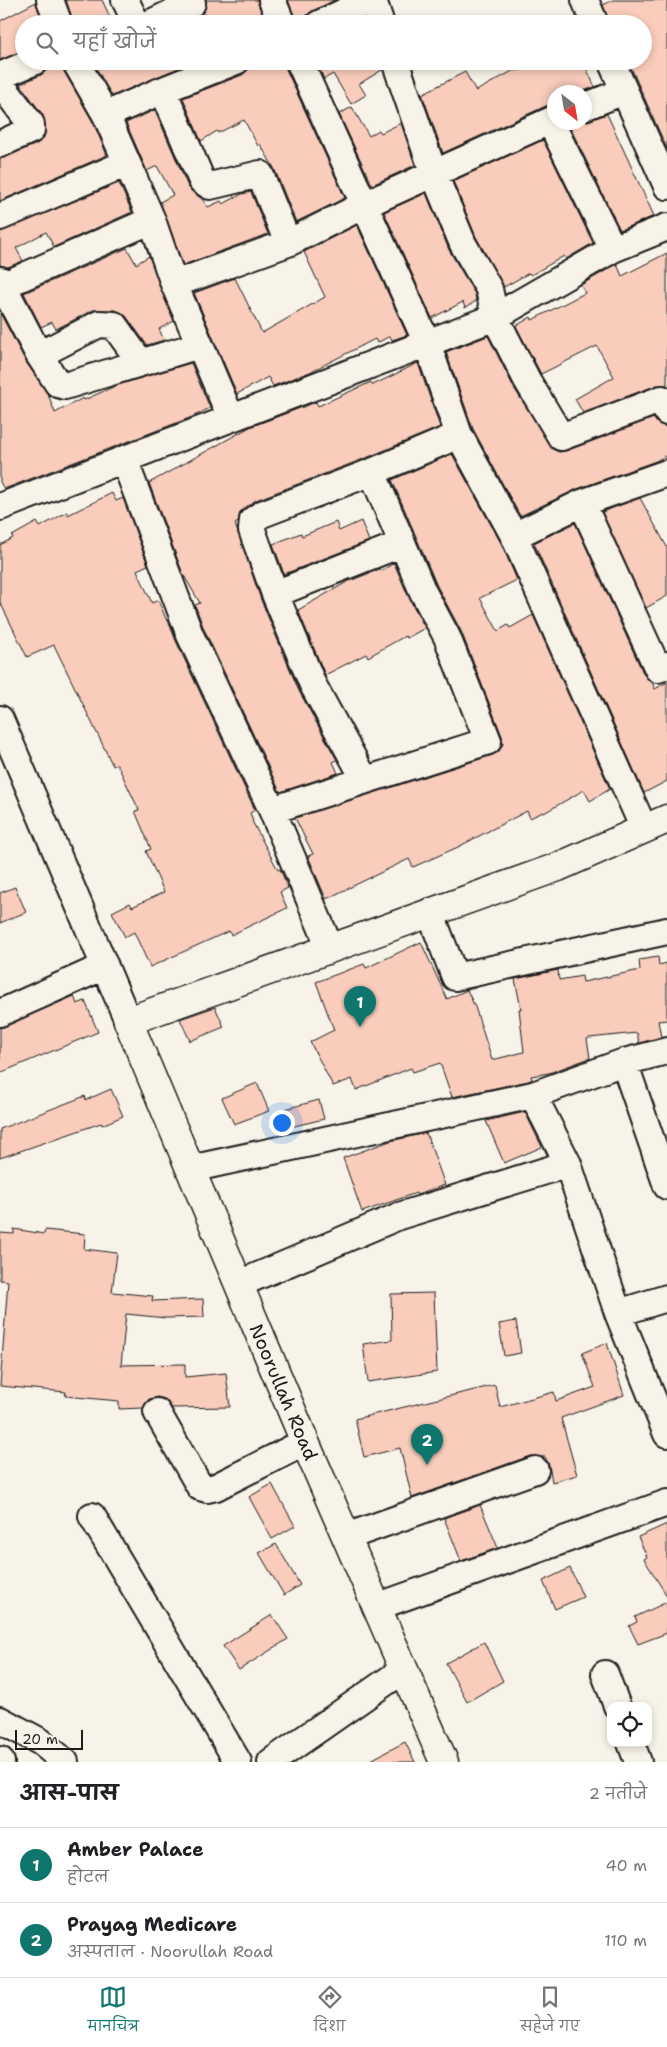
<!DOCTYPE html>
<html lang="hi">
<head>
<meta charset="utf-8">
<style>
  :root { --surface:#fff; --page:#f6f6f6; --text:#202124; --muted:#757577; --line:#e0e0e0; --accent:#0f766e }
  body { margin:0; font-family:"Shantell Sans","Playpen Sans Deva",sans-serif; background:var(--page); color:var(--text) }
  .controls { position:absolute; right:15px; bottom:15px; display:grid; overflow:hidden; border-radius:10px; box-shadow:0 2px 8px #0003 }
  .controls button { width:45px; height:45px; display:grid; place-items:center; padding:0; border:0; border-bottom:1px solid var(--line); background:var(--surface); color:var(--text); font:25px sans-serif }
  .compass { position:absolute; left:547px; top:85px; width:45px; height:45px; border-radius:50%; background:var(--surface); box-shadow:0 2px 8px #0003; rotate:149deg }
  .scale { position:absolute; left:15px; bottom:12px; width:68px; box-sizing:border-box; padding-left:5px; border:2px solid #1c1c1c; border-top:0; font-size:14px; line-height:18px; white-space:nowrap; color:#1c1c1c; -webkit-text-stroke:4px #f7f3e8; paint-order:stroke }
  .you { position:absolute; left:281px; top:1122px; width:18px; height:18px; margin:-12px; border:4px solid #fff; border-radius:50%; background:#1a73e8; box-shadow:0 0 0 8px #1a73e833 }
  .badge { display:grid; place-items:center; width:32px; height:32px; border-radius:50%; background:var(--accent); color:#fff; font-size:16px; font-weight:700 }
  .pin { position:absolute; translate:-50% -41px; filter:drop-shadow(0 1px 2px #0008) }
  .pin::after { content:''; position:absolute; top:26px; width:18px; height:15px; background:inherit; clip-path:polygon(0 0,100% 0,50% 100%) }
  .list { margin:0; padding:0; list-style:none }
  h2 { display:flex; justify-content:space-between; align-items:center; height:65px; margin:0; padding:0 20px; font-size:21px }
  h2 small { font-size:16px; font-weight:400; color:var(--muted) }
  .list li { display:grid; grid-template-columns:32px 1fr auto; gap:15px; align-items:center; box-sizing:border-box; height:75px; padding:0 20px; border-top:1px solid var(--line) }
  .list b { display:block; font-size:19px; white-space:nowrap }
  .list p { margin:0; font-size:16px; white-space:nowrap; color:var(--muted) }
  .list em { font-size:16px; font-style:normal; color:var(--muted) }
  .icon { flex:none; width:28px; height:28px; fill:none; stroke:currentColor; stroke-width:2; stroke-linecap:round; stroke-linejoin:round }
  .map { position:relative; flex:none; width:667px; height:1762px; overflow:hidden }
  .search { position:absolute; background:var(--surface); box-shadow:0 2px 8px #0003; left:15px; right:15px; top:15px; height:55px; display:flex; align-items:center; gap:12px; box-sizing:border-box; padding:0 18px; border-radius:28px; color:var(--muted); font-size:19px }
  .sheet { height:215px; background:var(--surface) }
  nav { display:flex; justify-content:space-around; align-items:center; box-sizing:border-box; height:70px; border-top:1px solid var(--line); background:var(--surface); font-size:14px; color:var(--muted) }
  nav a { display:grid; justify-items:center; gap:2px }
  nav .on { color:var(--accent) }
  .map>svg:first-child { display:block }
  .building { fill:#f9ccbb; stroke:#1c1c1c }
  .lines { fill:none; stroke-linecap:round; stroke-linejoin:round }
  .street-casing { stroke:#1c1c1c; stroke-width:30 }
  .secondary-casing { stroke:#1c1c1c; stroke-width:31 }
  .street { stroke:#f7f3e8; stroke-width:26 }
  .secondary { stroke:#f7f3e8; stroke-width:28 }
  .labels { text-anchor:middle; stroke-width:4; stroke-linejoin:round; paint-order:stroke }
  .street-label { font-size:19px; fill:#1c1c1c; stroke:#f7f3e8 }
</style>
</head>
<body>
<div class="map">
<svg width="667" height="1762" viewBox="0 0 667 1762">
  <rect width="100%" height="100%" fill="#f7f3e8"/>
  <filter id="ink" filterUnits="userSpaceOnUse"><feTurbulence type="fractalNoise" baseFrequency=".02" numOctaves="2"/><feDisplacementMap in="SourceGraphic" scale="10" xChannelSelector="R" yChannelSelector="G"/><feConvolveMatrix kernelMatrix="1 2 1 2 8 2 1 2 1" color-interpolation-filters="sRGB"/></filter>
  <g filter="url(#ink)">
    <path class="building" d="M 66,0 L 102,0 L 110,17 L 97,24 L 74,24 Z
      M 206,0 L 257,0 L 266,24 L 209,24 L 204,12 Z
      M 288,0 L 335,0 L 312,11 L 306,16 L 304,24 L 297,24 Z
      M 613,0 L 667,0 L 667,149 L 628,61 L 643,61 L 643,24 L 610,24 L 603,5 Z
      M 36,2 L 43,24 L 24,24 L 24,50 L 0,60 L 0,21 Z
      M 50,61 L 60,61 L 62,68 L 93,122 L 107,155 L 0,201 L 0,159 L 37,144 L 43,139 L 46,131 L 43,115 L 20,84 L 41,75 L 47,70 Z
      M 92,61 L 195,61 L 112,96 Z
      M 251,61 L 284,61 L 285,67 L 345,198 L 296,222 L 274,168 L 260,144 L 258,146 L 244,120 L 218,133 L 217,131 L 201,141 L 183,98 L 242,75 L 248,70 Z
      M 316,61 L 380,61 L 382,70 L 359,84 L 366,95 L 351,104 L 333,74 L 324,79 Z
      M 537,61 L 583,61 L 595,87 L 580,92 L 554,92 L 554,104 L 548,105 L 443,153 L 422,94 L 465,72 L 476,91 L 516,69 L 517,71 Z
      M 352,107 L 369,136 L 379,130 L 381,133 L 401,123 L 415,165 L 372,185 L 339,114 Z
      M 155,110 L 188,187 L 194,193 L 202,199 L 208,207 L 221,201 L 223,204 L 242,194 L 251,192 L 268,234 L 183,265 L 160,202 L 173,195 L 157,166 L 147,171 L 126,123 Z
      M 607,114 L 654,216 L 620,230 L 568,123 L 584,122 Z
      M 543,140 L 593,243 L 566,259 L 564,256 L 531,275 L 529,273 L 504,287 L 476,237 L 453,181 Z
      M 119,183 L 132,212 L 54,247 L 46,232 L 16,248 L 23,261 L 8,267 L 0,265 L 0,232 Z
      M 426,193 L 449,250 L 475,294 L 476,301 L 465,308 L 463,302 L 432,318 L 384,212 Z
      M 357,225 L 407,335 L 392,340 L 390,336 L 377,343 L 375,339 L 310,372 L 273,386 L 268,377 L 237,394 L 194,293 L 235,278 L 262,333 L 325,297 L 304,252 Z
      M 127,248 L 136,264 L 149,256 L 174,321 L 159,329 L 164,340 L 147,345 L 126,316 L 115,310 L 93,310 L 56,329 L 52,322 L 41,327 L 24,293 Z
      M 667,253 L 667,385 L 657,385 L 583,413 L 575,399 L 614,377 L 597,346 L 541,374 L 516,326 L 531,317 L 532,320 L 585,293 L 581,285 L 617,264 L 622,276 Z
      M 0,313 L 26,362 L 48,394 L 55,413 L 83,398 L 84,400 L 115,386 L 191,363 L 210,408 L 192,417 L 4,489 L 0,482 Z
      M 488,336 L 514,388 L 553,449 L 559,452 L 566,451 L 654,418 L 658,424 L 667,427 L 667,455 L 656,461 L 577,489 L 520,516 L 473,429 L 446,352 Z
      M 418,363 L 440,427 L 366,458 L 256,500 L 240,512 L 238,522 L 235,524 L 261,600 L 299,691 L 337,760 L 333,762 L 338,773 L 280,792 L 204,629 L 195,605 L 200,603 L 183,574 L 149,483 L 250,427 L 316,402 L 318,406 L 371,382 L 373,385 Z
      M 452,454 L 501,543 L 517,580 L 480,598 L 498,631 L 508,625 L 510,628 L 533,615 L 610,789 L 590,801 L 584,790 L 544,813 L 543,812 L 530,818 L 527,811 L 458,847 L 413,867 L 409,859 L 326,899 L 308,856 L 313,854 L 295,818 L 493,755 L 499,751 L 503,744 L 502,736 L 461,631 L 437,586 L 392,480 Z
      M 112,493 L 116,501 L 123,498 L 148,565 L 137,570 L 152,603 L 158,600 L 167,621 L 168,620 L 176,641 L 255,810 L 250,813 L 253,820 L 252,821 L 278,870 L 280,869 L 288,888 L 280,892 L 287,908 L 231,935 L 229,931 L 150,967 L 134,932 L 125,937 L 112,912 L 130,903 L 132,907 L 164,892 L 146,851 L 151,849 L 135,811 L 139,810 L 117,764 L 113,766 L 54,645 L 27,657 L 0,602 L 0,545 L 13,538 L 12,536 L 37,522 L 40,527 L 67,512 L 68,515 Z
      M 640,498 L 667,547 L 667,596 L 646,608 L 602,512 Z
      M 361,521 L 369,541 L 284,574 L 273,544 L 301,533 L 302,536 L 336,522 L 339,531 Z
      M 575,523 L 644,675 L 652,682 L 655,689 L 667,682 L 667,781 L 644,793 L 534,543 Z
      M 394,563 L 409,598 L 425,628 L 407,638 L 405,636 L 368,657 L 366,654 L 325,675 L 298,610 L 347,582 L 380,569 L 381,571 Z
      M 15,887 L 26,912 L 0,923 L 0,893 Z
      M 421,942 L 447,999 L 467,990 L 475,1007 L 492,1060 L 524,1052 L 519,1009 L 521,1009 L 515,979 L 558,970 L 559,980 L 582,976 L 583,982 L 640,970 L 639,960 L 658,957 L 659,965 L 667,963 L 667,1020 L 658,1021 L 661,1037 L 639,1043 L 637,1033 L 589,1038 L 587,1039 L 590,1058 L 549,1073 L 531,1076 L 532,1079 L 529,1081 L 452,1097 L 440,1063 L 413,1072 L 411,1068 L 356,1090 L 352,1079 L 333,1086 L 310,1042 L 334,1030 L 316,982 L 364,964 L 366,968 Z
      M 74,996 L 77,1004 L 85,1001 L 98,1032 L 0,1073 L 0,1028 Z
      M 215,1007 L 224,1027 L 190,1041 L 180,1019 Z
      M 257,1083 L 269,1111 L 234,1124 L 222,1098 Z
      M 111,1089 L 123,1116 L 102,1125 L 101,1123 L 0,1158 L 0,1129 L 85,1096 L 86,1100 Z
      M 319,1100 L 324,1119 L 290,1127 L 285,1109 Z
      M 525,1112 L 542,1147 L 504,1163 L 486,1121 Z
      M 426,1133 L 445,1185 L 417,1195 L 416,1193 L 362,1212 L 343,1158 L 390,1141 Z
      M 14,1229 L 44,1234 L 45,1230 L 85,1234 L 84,1249 L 117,1253 L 112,1292 L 153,1296 L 152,1301 L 203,1299 L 204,1317 L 166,1318 L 126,1314 L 121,1365 L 185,1364 L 185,1377 L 226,1373 L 230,1407 L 172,1408 L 165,1399 L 157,1397 L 149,1399 L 143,1408 L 119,1409 L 119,1401 L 65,1396 L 66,1392 L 0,1386 L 8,1281 L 0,1280 L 0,1233 L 14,1234 Z
      M 434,1293 L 437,1372 L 368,1382 L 363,1344 L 392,1340 L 391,1294 Z
      M 516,1321 L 521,1353 L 504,1356 L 499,1324 Z
      M 607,1343 L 624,1395 L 561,1418 L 577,1475 L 552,1482 L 549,1465 L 545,1457 L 530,1456 L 412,1498 L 400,1448 L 364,1457 L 355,1419 L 495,1385 L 500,1407 L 554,1392 L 556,1401 L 595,1387 L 582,1353 Z
      M 272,1484 L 295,1526 L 272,1539 L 249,1497 Z
      M 480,1505 L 498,1548 L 461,1561 L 444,1518 Z
      M 667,1524 L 667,1596 L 644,1559 L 647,1557 L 638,1537 Z
      M 276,1544 L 300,1585 L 284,1595 L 259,1553 Z
      M 570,1568 L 583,1597 L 555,1609 L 543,1581 Z
      M 667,1602 L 667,1633 L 638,1644 L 629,1626 L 637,1622 L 635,1617 Z
      M 272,1615 L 288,1639 L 239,1670 L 223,1646 Z
      M 484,1642 L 503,1681 L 467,1702 L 446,1663 Z
      M 405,1742 L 415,1762 L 367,1762 Z"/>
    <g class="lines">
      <g class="street-casing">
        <path id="street" d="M 50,0 L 59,24
          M 125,0 L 137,24
          M 272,0 L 282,24
          M 373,0 L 381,24
          M 585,0 L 595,24
          M 149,24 L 192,3
          M 319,24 L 370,0
          M 75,61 L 106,115 L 152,220 L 174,284 L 231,418
          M 299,61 L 427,343 L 459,435 L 514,536 L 644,829
          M 395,61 L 434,174 L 463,244 L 489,289 L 495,317 L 527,380 L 561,437 L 662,399 L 667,412
          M 611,61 L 667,186
          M 0,76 L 35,61
          M 0,83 L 31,124 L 31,130 L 0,144
          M 163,90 L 202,181 L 210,186 L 260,174 L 288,243
          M 584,107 L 624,91
          M 106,115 L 163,90 L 236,61
          M 550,121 L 613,249
          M 0,217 L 127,163
          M 0,280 L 39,355 L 58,384 L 65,386 L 199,345
          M 174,284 L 288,243 L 364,205 L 554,119
          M 2,286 L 152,220
          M 39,355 L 99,324 L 114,325 L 141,363
          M 124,459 L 190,635 L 272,810 L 330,948
          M 582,503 L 658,669 L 667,665
          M 0,507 L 495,317 L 613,249 L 667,227
          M 514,536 L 582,503 L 667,473
          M 275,594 L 401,544
          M 0,719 L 128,1021
          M 365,780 L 313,685 L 275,594 L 252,530 L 253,520 L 262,514 L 372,472 L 459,435
          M 272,810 L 488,741 L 447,637 L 423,592 L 372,472
          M 430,912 L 455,977 L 667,931
          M 0,1013 L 105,966
          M 624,1062 L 667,1186
          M 533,1095 L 568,1164 L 618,1313 L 667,1434
          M 190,1169 L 533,1095 L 624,1062 L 667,1051
          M 239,1284 L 399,1216 L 568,1164
          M 618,1313 L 667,1298
          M 157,1412 L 200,1487 L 207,1489 L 216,1487 L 305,1442
          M 92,1516 L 238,1762
          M 346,1537 L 535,1470
          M 376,1607 L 667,1503
          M 605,1674 L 617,1706
          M 0,1720 L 41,1742 L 65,1762
          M 631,1743 L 638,1762
          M 0,1760 L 1,1762
          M 271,1762 L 403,1670"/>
      </g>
      <g class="secondary-casing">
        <path id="secondary" d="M 444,1762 L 305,1442 L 128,1021 L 558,867 L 667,819"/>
      </g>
      <use href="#street" class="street"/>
      <use href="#secondary" class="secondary"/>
    </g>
  </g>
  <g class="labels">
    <g class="street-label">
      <text transform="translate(284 1392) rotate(67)" y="7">Noorullah Road</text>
    </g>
  </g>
</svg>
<div class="controls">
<button><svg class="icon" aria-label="locate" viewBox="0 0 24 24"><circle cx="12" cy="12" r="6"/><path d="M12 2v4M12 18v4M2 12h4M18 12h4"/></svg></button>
</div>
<svg class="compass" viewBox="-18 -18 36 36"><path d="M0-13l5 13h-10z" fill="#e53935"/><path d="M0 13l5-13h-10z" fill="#757577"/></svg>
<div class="scale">20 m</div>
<div class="you"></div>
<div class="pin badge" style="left:360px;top:1027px">1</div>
<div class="pin badge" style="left:427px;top:1465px">2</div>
<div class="search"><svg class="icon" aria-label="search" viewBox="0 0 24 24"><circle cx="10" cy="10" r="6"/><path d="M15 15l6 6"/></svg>यहाँ खोजें</div>
</div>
<section class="sheet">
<h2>आस-पास<small>2 नतीजे</small></h2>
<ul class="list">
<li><span class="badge">1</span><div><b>Amber Palace</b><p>होटल</p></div><em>40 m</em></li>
<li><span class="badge">2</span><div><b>Prayag Medicare</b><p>अस्पताल · Noorullah Road</p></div><em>110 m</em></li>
</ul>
</section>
<nav>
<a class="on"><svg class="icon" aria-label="map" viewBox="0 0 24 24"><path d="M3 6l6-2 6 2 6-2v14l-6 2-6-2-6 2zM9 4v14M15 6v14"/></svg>मानचित्र</a>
<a><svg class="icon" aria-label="directions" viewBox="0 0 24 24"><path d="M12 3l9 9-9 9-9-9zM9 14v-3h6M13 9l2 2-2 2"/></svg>दिशा</a>
<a><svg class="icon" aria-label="saved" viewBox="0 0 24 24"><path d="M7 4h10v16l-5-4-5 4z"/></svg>सहेजे गए</a>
</nav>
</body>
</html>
